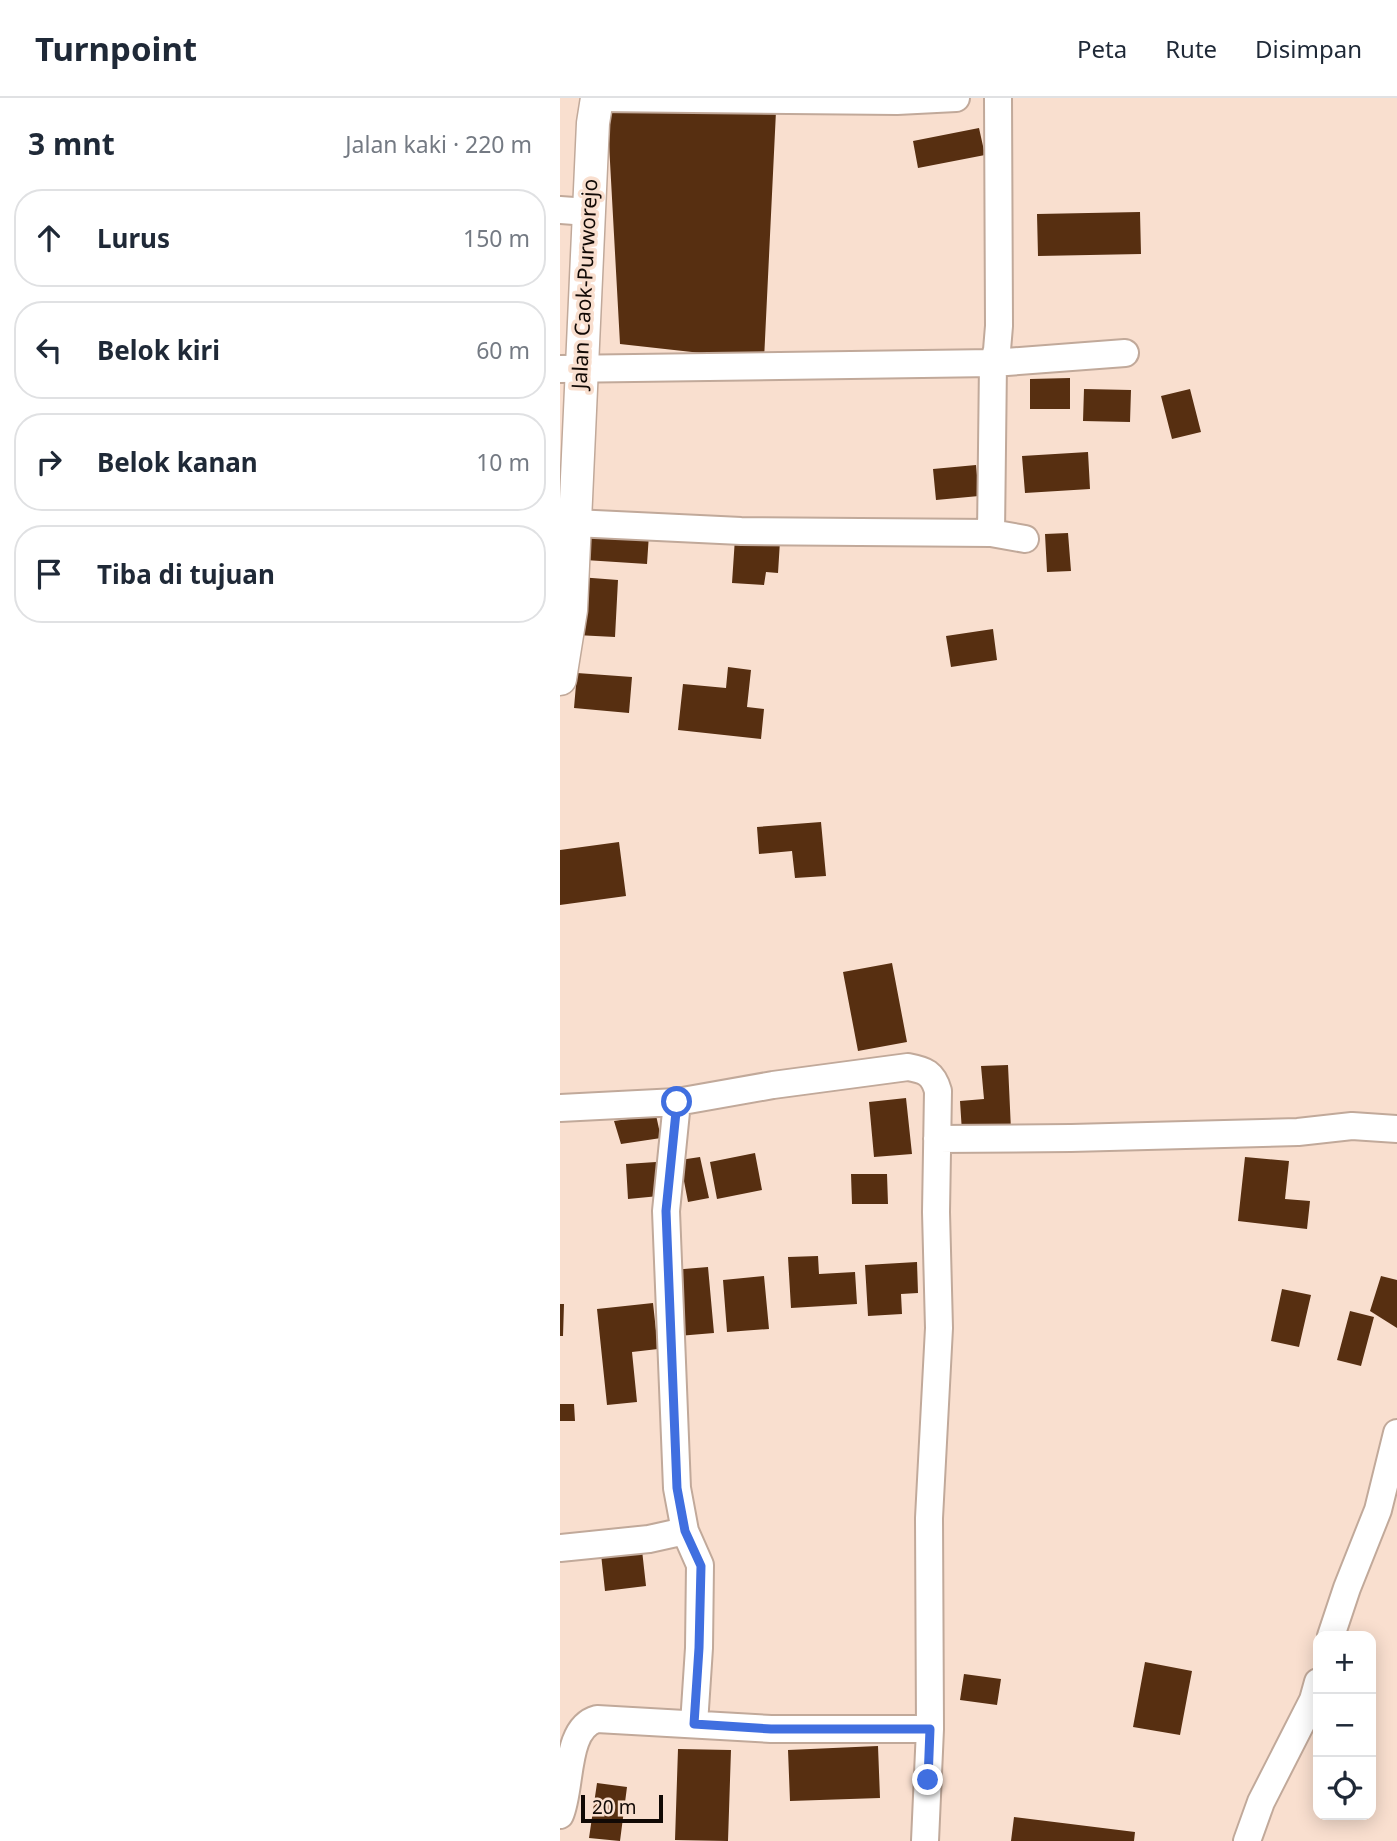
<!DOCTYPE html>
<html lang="id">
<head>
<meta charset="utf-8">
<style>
  :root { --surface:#fff; --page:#f2f2f3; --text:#1f2937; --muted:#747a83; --line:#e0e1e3 }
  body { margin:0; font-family:"Noto Sans",sans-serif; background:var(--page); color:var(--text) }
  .controls { position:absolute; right:21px; bottom:21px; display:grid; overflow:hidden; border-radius:14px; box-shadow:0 4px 18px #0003 }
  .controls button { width:63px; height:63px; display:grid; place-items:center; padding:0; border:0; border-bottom:2px solid var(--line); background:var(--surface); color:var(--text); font:35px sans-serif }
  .scale { position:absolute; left:21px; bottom:18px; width:82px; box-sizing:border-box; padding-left:7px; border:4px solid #110905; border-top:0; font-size:19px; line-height:24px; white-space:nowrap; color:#110905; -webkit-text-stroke:5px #f9dfcf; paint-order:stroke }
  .stop { position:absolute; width:21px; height:21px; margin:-16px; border:5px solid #406fe0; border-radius:50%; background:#fff }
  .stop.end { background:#406fe0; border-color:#fff; box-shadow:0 2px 7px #0008 }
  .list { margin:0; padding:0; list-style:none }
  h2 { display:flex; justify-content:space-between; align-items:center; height:91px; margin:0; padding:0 28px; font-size:30px }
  h2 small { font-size:23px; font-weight:400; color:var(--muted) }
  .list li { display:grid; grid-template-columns:46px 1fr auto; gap:21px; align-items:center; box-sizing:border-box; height:98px; margin:0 14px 14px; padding:0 14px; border:2px solid var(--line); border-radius:28px }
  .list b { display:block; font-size:26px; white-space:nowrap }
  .list em { font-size:23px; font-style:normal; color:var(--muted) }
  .icon { flex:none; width:38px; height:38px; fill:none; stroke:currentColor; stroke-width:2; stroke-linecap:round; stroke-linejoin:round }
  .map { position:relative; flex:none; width:837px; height:1743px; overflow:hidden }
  header { display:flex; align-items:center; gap:42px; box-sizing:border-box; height:98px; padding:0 35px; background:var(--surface); border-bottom:2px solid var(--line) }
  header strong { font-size:33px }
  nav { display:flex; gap:38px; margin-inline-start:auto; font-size:24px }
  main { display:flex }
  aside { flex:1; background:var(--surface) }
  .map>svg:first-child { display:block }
  .building { fill:#572f11 }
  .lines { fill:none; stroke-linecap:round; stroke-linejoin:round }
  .minor-casing { stroke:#c1a99a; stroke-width:30 }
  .tertiary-casing { stroke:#c1a99a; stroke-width:35 }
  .minor { stroke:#fff; stroke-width:26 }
  .tertiary { stroke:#fff; stroke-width:32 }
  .route { stroke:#406fe0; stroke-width:9 }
  .labels { text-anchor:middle; stroke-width:7; stroke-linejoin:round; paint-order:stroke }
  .street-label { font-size:21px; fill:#110905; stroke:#f9dfcf }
</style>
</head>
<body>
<header>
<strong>Turnpoint</strong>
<nav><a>Peta</a><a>Rute</a><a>Disimpan</a></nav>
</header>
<main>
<aside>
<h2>3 mnt<small>Jalan kaki · 220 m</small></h2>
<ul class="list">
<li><svg class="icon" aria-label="ahead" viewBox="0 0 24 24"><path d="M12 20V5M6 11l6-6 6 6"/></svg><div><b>Lurus</b></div><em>150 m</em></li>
<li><svg class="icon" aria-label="left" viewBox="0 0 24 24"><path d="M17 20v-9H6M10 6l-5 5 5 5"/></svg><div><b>Belok kiri</b></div><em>60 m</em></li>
<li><svg class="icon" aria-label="right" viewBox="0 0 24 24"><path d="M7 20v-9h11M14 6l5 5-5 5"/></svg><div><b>Belok kanan</b></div><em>10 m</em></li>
<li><svg class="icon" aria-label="arrive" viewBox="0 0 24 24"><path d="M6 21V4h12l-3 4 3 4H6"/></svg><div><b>Tiba di tujuan</b></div></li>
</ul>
</aside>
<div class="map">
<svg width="837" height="1743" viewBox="0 0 837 1743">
  <rect width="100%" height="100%" fill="#f9dfcf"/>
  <path class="building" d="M 47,9 L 216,13 L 204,262 L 60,246 Z
    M 419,30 L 425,57 L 358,70 L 353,43 Z
    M 580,114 L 581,156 L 478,158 L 477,116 Z
    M 510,280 L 510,311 L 470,311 L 470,281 Z
    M 524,291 L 571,292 L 570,324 L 523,323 Z
    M 630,291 L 641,334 L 612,341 L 601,298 Z
    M 528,354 L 530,391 L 465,395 L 462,358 Z
    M 416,367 L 419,398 L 376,402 L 373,371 Z
    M 27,432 L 89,436 L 87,466 L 25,462 Z
    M 508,435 L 511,473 L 487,474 L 485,436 Z
    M 175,440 L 220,443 L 218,475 L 206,474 L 204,487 L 172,485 Z
    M 19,479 L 58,482 L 55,539 L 16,537 Z
    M 433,531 L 437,562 L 391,569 L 386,538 Z
    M 168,569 L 191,572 L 187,609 L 204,611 L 201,641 L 118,632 L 123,586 L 166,590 Z
    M 17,575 L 72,579 L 69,615 L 14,610 Z
    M 261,724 L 266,778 L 235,780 L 232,753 L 199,756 L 197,729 Z
    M 59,744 L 66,798 L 0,807 L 0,752 Z
    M 332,865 L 347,944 L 298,953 L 283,874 Z
    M 448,967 L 451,1032 L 402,1034 L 400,1003 L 424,1001 L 421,968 Z
    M 346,1000 L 352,1056 L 314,1059 L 309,1004 Z
    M 96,1017 L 101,1040 L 61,1046 L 54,1023 Z
    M 195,1055 L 202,1092 L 157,1101 L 150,1064 Z
    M 140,1059 L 149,1100 L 128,1104 L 120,1062 Z
    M 685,1059 L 729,1063 L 725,1101 L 750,1103 L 747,1131 L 678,1123 Z
    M 96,1064 L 99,1098 L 68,1101 L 66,1066 Z
    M 291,1076 L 327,1076 L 328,1106 L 292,1106 Z
    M 258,1158 L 259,1176 L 295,1174 L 297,1206 L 231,1210 L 228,1159 Z
    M 357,1164 L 358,1195 L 341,1196 L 342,1216 L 308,1218 L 305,1167 Z
    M 148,1169 L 154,1235 L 118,1238 L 112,1172 Z
    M 204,1178 L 209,1231 L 167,1234 L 163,1182 Z
    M 821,1178 L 837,1182 L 837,1230 L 810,1213 Z
    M 722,1191 L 751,1197 L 739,1249 L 711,1243 Z
    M 93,1205 L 98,1251 L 72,1254 L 77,1304 L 47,1307 L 37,1211 Z
    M 0,1206 L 4,1206 L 3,1238 L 0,1238 Z
    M 790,1213 L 814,1219 L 801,1268 L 777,1262 Z
    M 0,1306 L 14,1306 L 15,1323 L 0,1323 Z
    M 82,1452 L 86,1488 L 45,1493 L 41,1456 Z
    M 585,1564 L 632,1573 L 620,1637 L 573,1629 Z
    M 404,1576 L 441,1581 L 437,1607 L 400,1602 Z
    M 318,1648 L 320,1700 L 230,1703 L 228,1652 Z
    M 118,1651 L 171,1652 L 168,1743 L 115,1742 Z
    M 37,1685 L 67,1689 L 60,1743 L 29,1740 Z
    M 454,1719 L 575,1734 L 574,1743 L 451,1743 Z"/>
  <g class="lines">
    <g class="minor-casing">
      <path id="minor" d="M 37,0 L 337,3 L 396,0
        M 0,112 L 28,114
        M 0,271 L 433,265 L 565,255
        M 14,425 L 181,433 L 431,435 L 465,441
        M 431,435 L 433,265 L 437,252 L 439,228 L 438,0
        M 117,1004 L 106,1113 L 117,1390 L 125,1433 L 140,1467 L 139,1550 L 134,1626
        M 0,1010 L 117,1004 L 213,987 L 348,969 C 365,972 373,975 378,993 L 376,1114 L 379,1230 L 369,1420 L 370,1631 L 365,1743
        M 377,1041 L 511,1040 L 738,1034 L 792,1028 L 837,1031
        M 0,1450 L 89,1441 L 125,1433
        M 771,1538 L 787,1490 L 818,1412 L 837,1335
        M 0,1717 C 12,1690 4,1630 37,1621 L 211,1631 L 370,1631
        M 687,1743 L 701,1704 L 753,1602 L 758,1584"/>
    </g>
    <g class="tertiary-casing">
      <path id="tertiary" d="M 0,581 L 11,512 L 33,25 L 37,0"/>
    </g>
    <use href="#minor" class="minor"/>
    <use href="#tertiary" class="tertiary"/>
  </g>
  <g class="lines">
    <path class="route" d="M 117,1004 L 106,1113 L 117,1390 L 125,1433 L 141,1468 L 139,1550 L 134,1626 L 211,1631 L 370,1631 L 368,1682"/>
  </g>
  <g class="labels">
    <g class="street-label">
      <text transform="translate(25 186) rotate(-87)" y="7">Jalan Caok-Purworejo</text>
    </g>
  </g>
</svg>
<div class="controls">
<button>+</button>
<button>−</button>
<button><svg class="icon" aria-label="locate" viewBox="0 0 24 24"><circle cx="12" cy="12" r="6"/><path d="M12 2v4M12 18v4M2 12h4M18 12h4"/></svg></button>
</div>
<div class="scale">20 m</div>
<div class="stop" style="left:117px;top:1004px"></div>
<div class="stop end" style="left:368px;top:1682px"></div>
</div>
</main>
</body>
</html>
